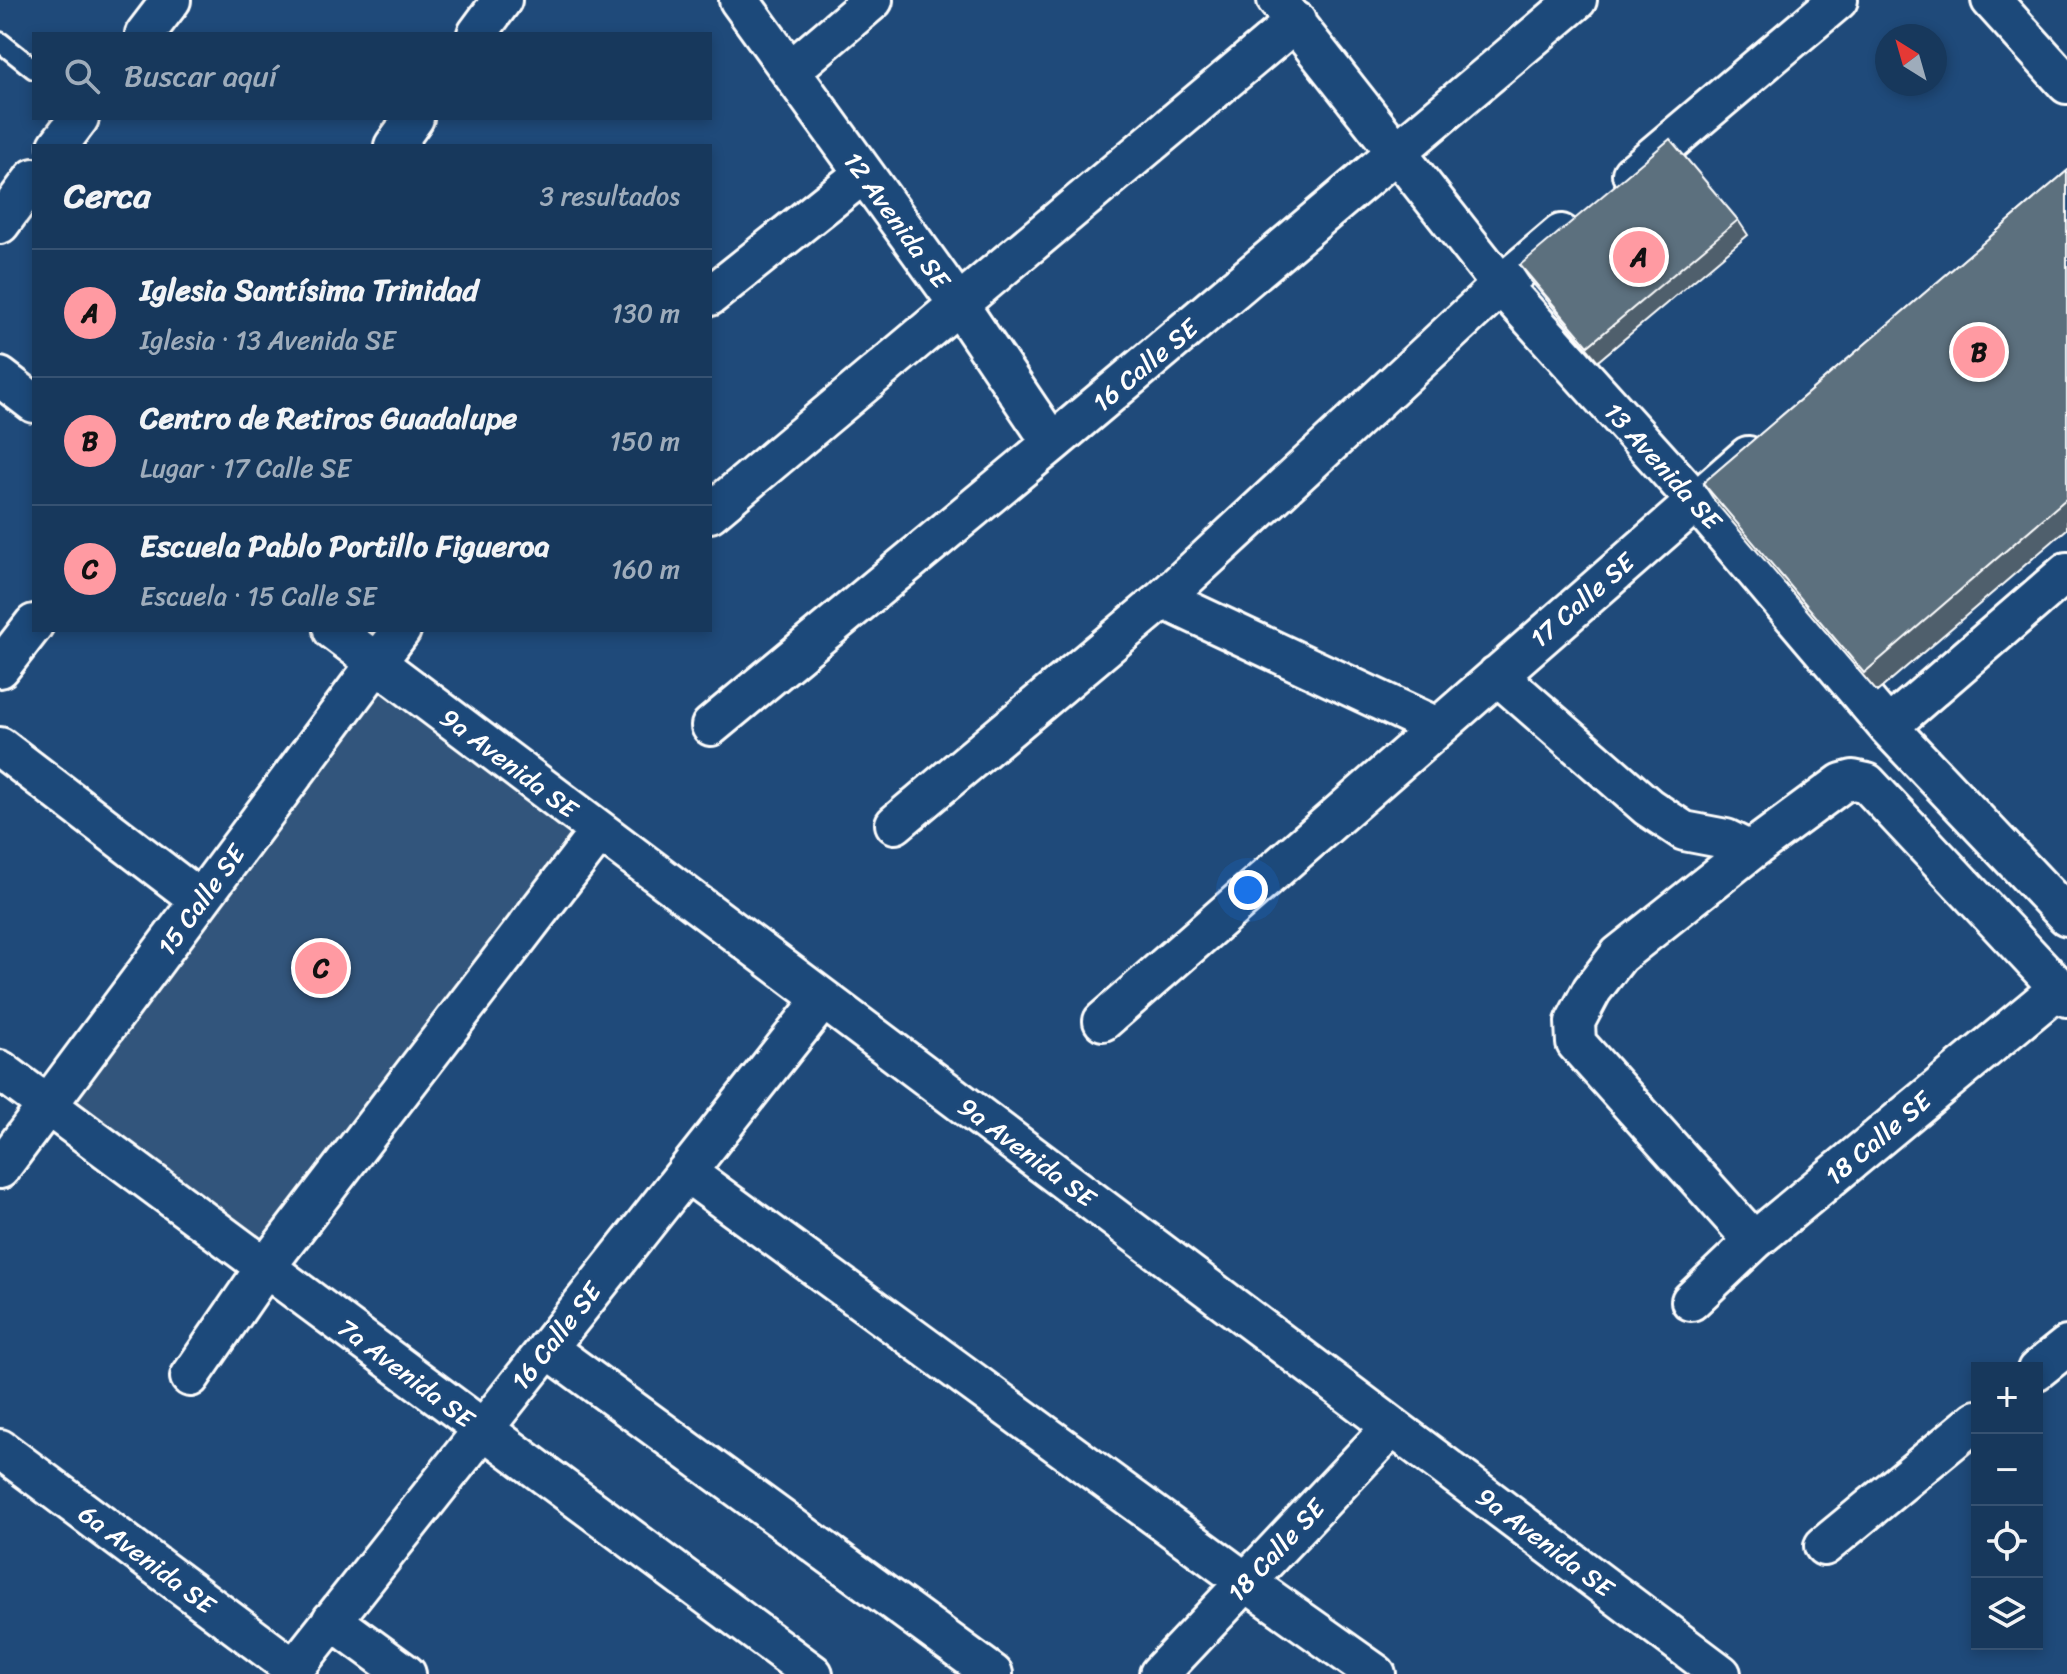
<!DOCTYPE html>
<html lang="es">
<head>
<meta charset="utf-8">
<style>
  :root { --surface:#17385c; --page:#244365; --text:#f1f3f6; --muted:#9eacbb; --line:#365272; --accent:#ff9aa2 }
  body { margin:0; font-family:Sriracha,sans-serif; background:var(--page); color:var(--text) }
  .controls { position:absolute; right:24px; bottom:24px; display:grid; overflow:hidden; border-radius:0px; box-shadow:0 4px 12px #0003 }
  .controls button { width:72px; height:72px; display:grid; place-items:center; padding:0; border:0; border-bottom:2px solid var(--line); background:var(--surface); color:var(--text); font:40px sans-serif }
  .compass { position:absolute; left:1875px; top:24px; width:72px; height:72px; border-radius:50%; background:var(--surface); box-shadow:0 4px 12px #0003; rotate:323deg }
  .you { position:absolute; left:1248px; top:890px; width:28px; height:28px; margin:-20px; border:6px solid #fff; border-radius:50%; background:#1a73e8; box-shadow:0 0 0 12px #1a73e833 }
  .badge { display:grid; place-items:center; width:52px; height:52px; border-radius:50%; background:var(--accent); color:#111; font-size:26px; font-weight:700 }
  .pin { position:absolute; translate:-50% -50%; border:4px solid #fff; box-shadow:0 2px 8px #0006 }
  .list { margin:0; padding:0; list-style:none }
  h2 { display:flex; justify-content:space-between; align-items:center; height:104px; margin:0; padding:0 32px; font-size:34px }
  h2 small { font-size:26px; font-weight:400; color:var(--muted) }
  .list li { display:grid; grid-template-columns:52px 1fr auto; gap:24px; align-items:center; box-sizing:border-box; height:128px; padding:0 32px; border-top:2px solid var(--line) }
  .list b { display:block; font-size:30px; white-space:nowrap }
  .list p { margin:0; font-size:26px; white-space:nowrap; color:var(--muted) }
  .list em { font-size:26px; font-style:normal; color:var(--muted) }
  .icon { flex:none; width:44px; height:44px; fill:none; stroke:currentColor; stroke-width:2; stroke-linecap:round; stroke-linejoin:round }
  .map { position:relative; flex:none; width:2067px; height:1674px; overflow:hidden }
  .search { position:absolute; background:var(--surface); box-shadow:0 4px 12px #0003; left:32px; top:32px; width:680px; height:88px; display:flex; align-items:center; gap:20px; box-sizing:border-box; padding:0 28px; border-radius:0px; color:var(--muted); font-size:30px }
  .panel { position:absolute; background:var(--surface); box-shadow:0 4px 12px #0003; left:32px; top:144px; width:680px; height:488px; border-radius:0px }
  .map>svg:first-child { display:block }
  .built { fill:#31557b }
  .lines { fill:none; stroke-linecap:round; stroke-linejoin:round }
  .service-casing { stroke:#fff; stroke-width:24 }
  .minor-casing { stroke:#fff; stroke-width:44 }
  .service { stroke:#1f4a7a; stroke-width:18 }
  .minor { stroke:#1f4a7a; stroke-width:38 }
  .wall { fill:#4f5f6c; stroke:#fff; stroke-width:2 }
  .building { fill:#5c6f7e; stroke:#fff; stroke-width:2 }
  .labels { text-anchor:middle; stroke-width:6; stroke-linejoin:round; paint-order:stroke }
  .street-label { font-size:26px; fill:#fff; stroke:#1f4a7a }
</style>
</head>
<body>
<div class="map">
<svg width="2067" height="1674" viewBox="0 0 2067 1674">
  <rect width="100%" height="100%" fill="#1f4a7a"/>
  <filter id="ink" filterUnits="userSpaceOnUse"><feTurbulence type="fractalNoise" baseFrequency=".0125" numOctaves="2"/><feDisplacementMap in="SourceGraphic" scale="16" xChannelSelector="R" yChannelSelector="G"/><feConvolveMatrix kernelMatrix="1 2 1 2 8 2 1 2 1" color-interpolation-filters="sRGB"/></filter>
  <g filter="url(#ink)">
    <path class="built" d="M 379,682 L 575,834 L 261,1246 L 70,1101 Z"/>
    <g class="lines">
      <g class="service-casing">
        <path id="service" d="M 0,42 L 34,69"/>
      </g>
      <g class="minor-casing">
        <path id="minor" d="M 739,0 L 959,305 L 1052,443
          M 1277,0 L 1501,285 L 1695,500 L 1888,727 L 2067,916
          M 1991,0 L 2067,84
          M 145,34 L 171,0
          M 477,34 L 502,0
          M 790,71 L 873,0
          M 58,146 L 79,118
          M 394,146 L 414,118
          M 1632,174 L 1838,0
          M 0,224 L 34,178
          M 710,296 L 863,174
          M 0,377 L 34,403
          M 710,513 L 1296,21
          M 1163,599 L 1437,727
          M 333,630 L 1721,1674
          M 0,668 L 34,624
          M 1497,675 L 1648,807 L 1684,831 L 1726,839 L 1750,851
          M 711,726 L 1052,443 L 1577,0
          M 1888,727 L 2067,572
          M 0,747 L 200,900
          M 895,824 L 1163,599 L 1501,285 L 1561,234
          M 1103,1021 L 1748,456
          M 0,1070 L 813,1674
          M 0,1169 L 401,630
          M 686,1172 L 1246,1582 L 1376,1674
          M 1754,1241 L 1576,1043 L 1575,1022 L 1592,990 L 1619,955 L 1750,851 L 1842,783 L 1853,780 L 1867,783 L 2059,988
          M 1691,1301 L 1754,1241 L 2059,988 L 2067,997
          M 547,1348 L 993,1674
          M 2037,1370 L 2067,1346
          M 190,1377 L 265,1268 L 600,831
          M 0,1449 L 294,1669
          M 1824,1546 L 1977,1420
          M 332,1620 L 406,1674
          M 290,1674 L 823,999
          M 1159,1674 L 1392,1427"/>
      </g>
      <use href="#service" class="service"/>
      <use href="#minor" class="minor"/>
    </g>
    <path class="wall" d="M 2067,171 L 2067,529 L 1877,692 L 1716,503 L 1703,483 Z
      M 1738,220 L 1748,235 L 1598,361 L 1530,280 L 1520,265 Z"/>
    <path class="building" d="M 1670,139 L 1738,220 L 1588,346 L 1520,265 Z
      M 2067,171 L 2067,498 L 1864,673 L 1703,483 Z"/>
  </g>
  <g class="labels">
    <g class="street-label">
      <text transform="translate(897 220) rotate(54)" y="9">12 Avenida SE</text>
      <text transform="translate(1145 365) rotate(-40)" y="9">16 Calle SE</text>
      <text transform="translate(1663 466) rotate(48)" y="9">13 Avenida SE</text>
      <text transform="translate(1582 600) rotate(-41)" y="9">17 Calle SE</text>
      <text transform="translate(509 763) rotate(37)" y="9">9a Avenida SE</text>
      <text transform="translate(201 900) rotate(-54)" y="9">15 Calle SE</text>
      <text transform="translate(1878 1138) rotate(-40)" y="9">18 Calle SE</text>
      <text transform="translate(1027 1152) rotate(37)" y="9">9a Avenida SE</text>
      <text transform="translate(556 1336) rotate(-52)" y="9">16 Calle SE</text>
      <text transform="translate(406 1373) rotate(37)" y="9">7a Avenida SE</text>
      <text transform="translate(1545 1542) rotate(37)" y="9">9a Avenida SE</text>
      <text transform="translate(1276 1550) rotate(-47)" y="9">18 Calle SE</text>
      <text transform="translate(147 1559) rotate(37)" y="9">6a Avenida SE</text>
    </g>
  </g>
</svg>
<div class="controls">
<button>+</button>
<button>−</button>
<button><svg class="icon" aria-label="locate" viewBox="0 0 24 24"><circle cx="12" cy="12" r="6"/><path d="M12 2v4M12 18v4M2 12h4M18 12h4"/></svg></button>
<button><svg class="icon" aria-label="layers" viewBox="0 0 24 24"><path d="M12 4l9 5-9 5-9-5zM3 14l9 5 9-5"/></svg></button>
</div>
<svg class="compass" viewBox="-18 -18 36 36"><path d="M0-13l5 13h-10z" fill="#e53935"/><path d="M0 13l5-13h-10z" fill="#9eacbb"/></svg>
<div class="you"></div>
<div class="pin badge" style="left:1639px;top:257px">A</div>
<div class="pin badge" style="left:1979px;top:352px">B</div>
<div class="pin badge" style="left:321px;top:968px">C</div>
<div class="search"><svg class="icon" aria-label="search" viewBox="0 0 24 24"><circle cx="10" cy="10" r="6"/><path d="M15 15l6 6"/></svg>Buscar aquí</div>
<section class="panel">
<h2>Cerca<small>3 resultados</small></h2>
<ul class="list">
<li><span class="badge">A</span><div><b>Iglesia Santísima Trinidad</b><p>Iglesia · 13 Avenida SE</p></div><em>130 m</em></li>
<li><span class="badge">B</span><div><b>Centro de Retiros Guadalupe</b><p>Lugar · 17 Calle SE</p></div><em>150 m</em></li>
<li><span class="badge">C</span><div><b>Escuela Pablo Portillo Figueroa</b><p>Escuela · 15 Calle SE</p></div><em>160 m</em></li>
</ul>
</section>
</div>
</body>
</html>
